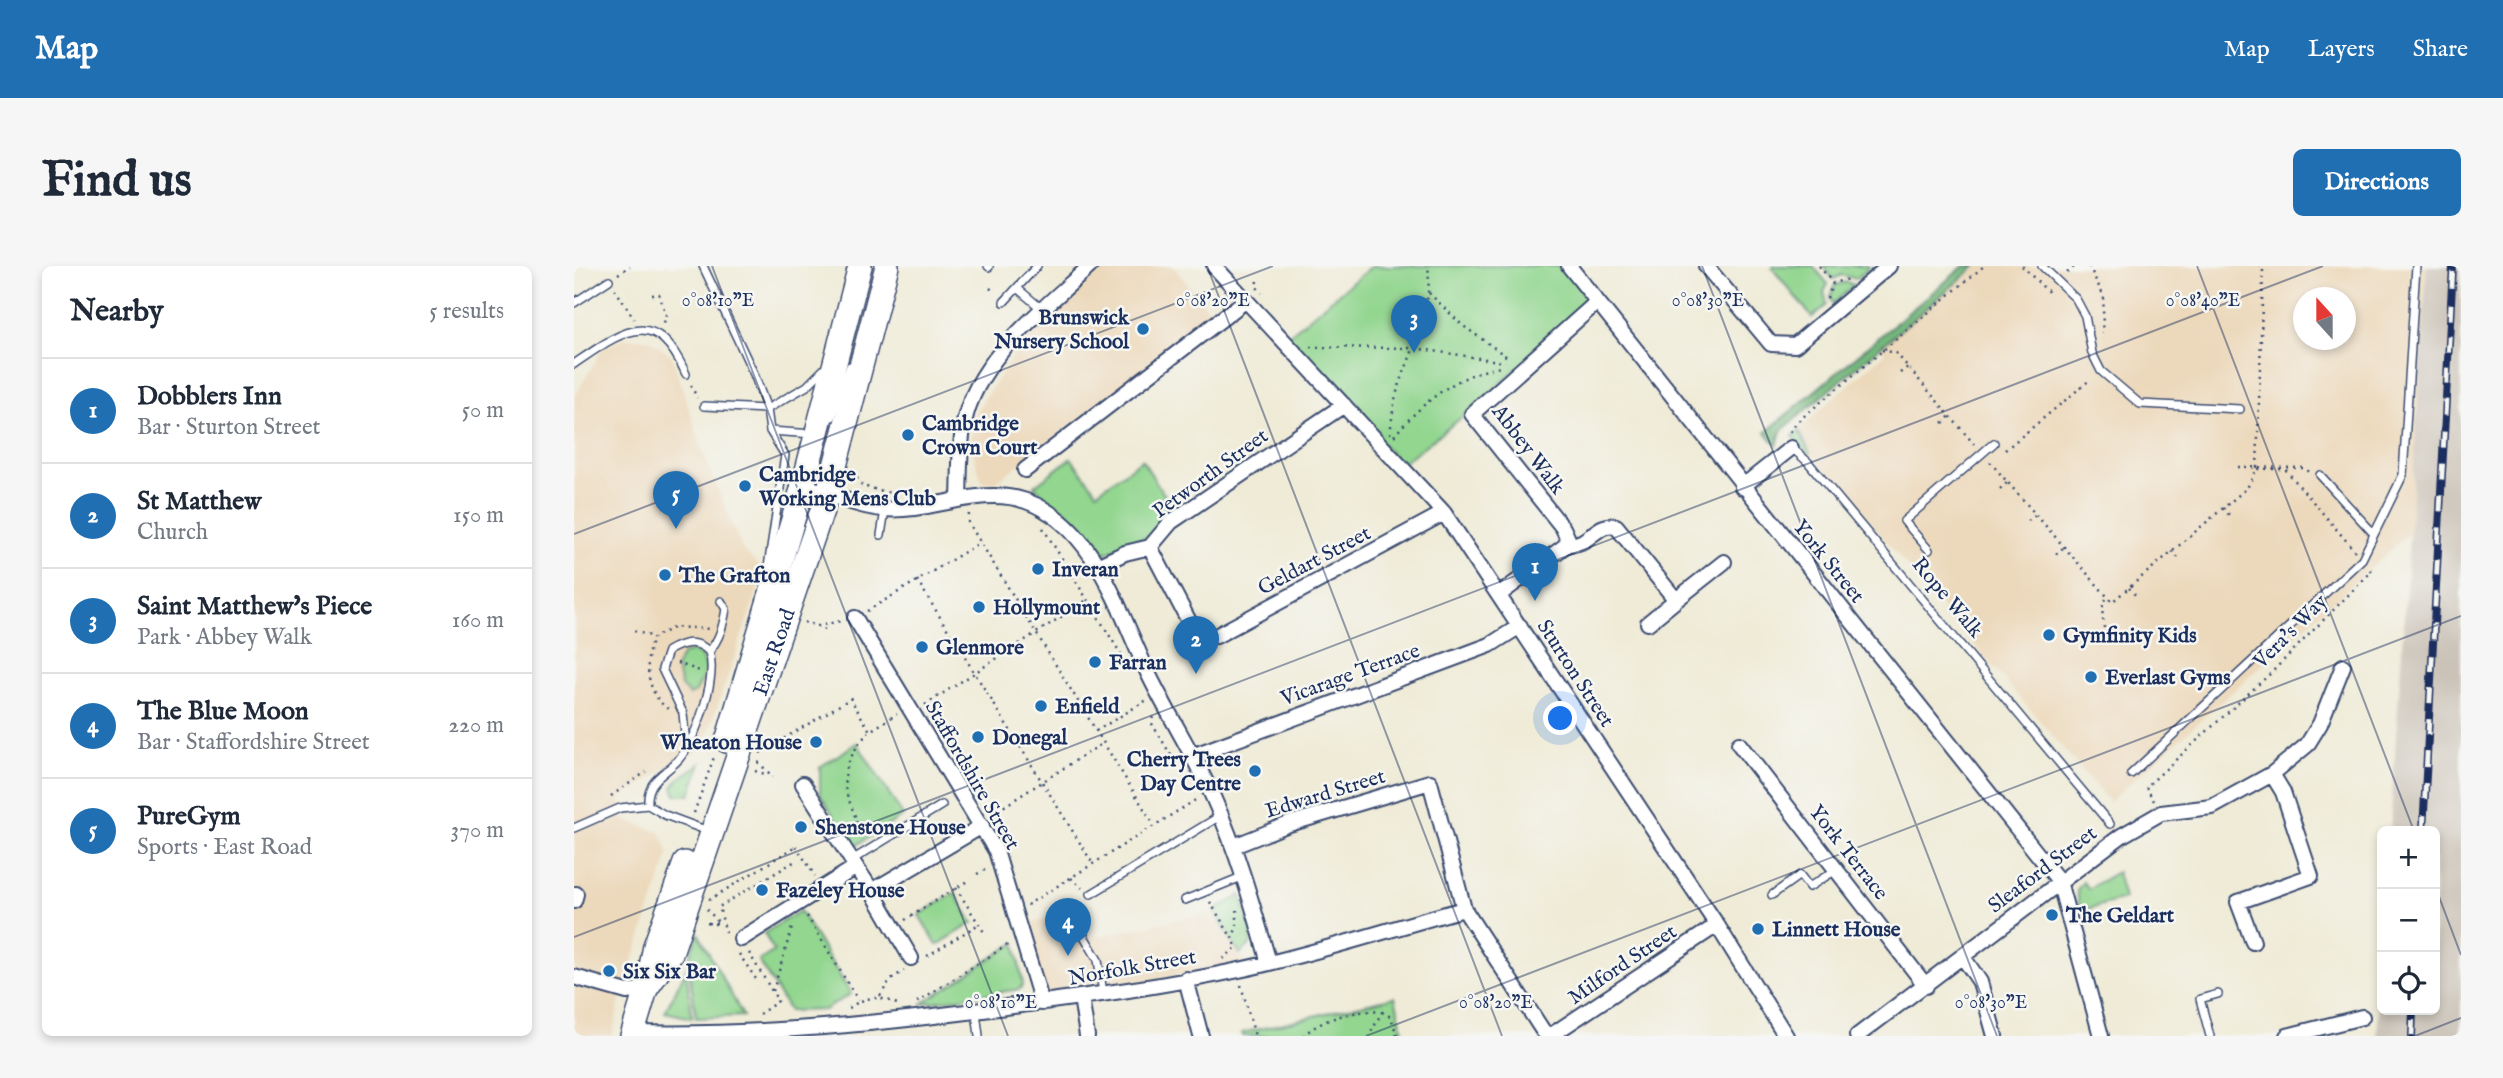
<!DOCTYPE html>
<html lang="en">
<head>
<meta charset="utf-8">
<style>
  :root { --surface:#fff; --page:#f6f6f7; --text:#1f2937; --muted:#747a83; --line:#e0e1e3; --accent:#1f6fb2 }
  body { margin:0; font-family:"IM FELL English",serif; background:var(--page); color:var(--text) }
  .controls { position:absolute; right:21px; bottom:21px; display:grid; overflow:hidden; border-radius:10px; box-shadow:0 4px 10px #0003 }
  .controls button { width:63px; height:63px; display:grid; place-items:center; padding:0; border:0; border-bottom:2px solid var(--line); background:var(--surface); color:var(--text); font:35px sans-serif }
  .compass { position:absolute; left:1719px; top:21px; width:63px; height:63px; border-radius:50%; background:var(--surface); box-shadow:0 4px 10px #0003; rotate:339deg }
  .you { position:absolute; left:987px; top:453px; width:24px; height:24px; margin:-18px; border:5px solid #fff; border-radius:50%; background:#1a73e8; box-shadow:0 0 0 10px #1a73e833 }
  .badge { display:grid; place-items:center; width:46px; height:46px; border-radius:50%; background:var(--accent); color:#fff; font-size:23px; font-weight:700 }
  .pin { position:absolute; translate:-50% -58px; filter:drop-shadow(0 2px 4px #0008) }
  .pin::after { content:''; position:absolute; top:37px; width:24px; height:21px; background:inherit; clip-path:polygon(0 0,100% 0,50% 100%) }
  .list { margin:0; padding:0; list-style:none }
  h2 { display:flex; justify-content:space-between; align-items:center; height:91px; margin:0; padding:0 28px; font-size:30px }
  h2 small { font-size:23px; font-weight:400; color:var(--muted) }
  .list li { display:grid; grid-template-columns:46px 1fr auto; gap:21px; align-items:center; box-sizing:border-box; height:105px; padding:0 28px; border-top:2px solid var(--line) }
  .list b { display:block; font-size:26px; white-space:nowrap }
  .list p { margin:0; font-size:23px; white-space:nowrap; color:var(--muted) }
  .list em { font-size:23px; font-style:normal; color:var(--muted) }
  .icon { flex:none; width:38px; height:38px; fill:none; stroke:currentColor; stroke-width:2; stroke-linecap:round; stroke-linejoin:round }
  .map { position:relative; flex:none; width:1887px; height:770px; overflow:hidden; border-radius:10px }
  header { display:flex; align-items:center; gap:42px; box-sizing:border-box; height:98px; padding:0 35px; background:var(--accent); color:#fff }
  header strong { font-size:33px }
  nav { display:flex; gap:38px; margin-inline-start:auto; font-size:24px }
  .intro { display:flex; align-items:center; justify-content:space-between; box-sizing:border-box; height:168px; padding:0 42px }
  h1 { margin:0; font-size:49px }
  .button { padding:18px 32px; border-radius:10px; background:var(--accent); color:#fff; font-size:24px; font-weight:700 }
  main { display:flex; gap:42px; padding:0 42px }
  aside { flex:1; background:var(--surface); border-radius:10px; box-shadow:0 4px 10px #0003 }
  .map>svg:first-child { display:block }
  .built { fill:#ecd8ba; fill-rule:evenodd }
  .industrial { fill:#cbc3b8 }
  .green { fill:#92d68f; stroke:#568276; stroke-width:2 }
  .forest { fill:#75b77a; stroke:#48736c; stroke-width:2 }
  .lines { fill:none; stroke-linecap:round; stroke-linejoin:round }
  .lane-casing { stroke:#3b4b70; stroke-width:10 }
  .street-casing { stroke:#3b4b70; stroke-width:18 }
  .primary-casing { stroke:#3b4b70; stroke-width:26 }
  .path { stroke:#3b4b70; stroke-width:2.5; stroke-dasharray:2 5; stroke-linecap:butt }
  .lane { stroke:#fff; stroke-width:7 }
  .street { stroke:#fff; stroke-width:14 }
  .primary { stroke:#fff; stroke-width:23 }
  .rail-casing { stroke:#1b2f5e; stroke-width:8 }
  .rail { stroke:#f6f6f2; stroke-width:5; stroke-dasharray:16; stroke-linecap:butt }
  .ticks { fill:none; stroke:#1b2f5e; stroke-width:2; stroke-opacity:0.45 }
  .poi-dot { fill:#1f6fb2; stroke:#f6f6f2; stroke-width:2.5 }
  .labels { text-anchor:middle; stroke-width:5; stroke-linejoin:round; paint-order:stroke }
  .poi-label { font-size:21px; font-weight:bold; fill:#1b2f5e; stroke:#f6f6f2; text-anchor:start }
  .street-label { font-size:21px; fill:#1b2f5e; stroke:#f6f6f2 }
  .ticks-label { font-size:18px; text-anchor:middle; fill:#1b2f5e; stroke:#f6f6f2; stroke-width:5; stroke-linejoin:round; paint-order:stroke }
</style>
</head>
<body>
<header>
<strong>Map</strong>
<nav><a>Map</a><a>Layers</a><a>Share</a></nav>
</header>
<div class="intro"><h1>Find us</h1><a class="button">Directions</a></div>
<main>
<aside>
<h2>Nearby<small>5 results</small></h2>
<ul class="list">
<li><span class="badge">1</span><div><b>Dobblers Inn</b><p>Bar · Sturton Street</p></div><em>50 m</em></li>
<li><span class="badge">2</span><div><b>St Matthew</b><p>Church</p></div><em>150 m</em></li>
<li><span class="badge">3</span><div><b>Saint Matthew's Piece</b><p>Park · Abbey Walk</p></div><em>160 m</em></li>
<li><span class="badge">4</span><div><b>The Blue Moon</b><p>Bar · Staffordshire Street</p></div><em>220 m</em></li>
<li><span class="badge">5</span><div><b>PureGym</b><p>Sports · East Road</p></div><em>370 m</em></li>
</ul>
</aside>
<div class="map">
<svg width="1887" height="770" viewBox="0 0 1887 770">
  <rect width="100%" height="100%" fill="#f6f6f2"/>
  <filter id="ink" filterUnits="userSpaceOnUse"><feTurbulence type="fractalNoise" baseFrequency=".0143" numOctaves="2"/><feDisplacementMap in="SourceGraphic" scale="14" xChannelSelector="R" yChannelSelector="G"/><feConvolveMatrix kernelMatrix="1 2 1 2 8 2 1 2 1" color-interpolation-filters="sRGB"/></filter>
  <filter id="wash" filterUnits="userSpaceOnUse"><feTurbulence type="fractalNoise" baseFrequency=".00686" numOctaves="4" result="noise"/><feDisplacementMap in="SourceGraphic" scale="28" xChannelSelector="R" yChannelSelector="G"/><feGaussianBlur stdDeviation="1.57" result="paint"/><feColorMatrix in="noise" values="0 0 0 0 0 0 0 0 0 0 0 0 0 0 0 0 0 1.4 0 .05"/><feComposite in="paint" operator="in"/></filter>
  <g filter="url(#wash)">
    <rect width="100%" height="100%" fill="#efebd7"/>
    <path class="built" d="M 533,0 L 599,0 L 640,52 L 420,217 L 408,215 L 396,177 L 403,144 L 446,80 Z
      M 1405,0 L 1853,0 L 1837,266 L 1535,536 L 1236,187 L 1225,168 L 1227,161 L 1311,87 L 1306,81 ZM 1730,32 L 1772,32 L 1772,74 L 1730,74 Z
      M 51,72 L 75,73 L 98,90 L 130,189 L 169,284 L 186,301 L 183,327 L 129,482 L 46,531 L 48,553 L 86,566 L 95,588 L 47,730 L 38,770 L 0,770 L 0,132 L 29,82 Z
      M 498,646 L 515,672 L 638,646 L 671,698 L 471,733 L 452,658 Z"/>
    <path class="industrial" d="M 1853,0 L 1887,0 L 1887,770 L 1803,770 L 1808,688 L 1808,744 L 1861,744 L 1861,565 L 1816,565 Z"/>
    <path class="green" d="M 798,0 L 990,0 L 1017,38 L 887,152 L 827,198 L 707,75 Z
      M 1201,0 L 1239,0 L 1254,18 L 1250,26 L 1253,39 L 1238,51 L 1198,2 Z
      M 1249,0 L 1293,0 L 1295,2 L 1282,13 L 1268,9 L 1259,13 Z
      M 1272,16 L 1280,19 L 1259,38 L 1256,32 L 1261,19 Z
      M 1225,165 L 1236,187 L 1233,189 L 1219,170 Z
      M 497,192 L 523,226 L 568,194 L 602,247 L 575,270 L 531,287 C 509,261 483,244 460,220 Z
      M 118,385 L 126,389 L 133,402 L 122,426 L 115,429 L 107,420 L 102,400 L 109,388 Z
      M 283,477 L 329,550 L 279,581 L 246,528 L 246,501 Z
      M 127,497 L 116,529 L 102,529 L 99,521 L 103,514 Z
      M 1543,606 L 1550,633 L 1506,645 L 1503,624 L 1509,616 L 1514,623 Z
      M 381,627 L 399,657 L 363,679 L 345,649 Z
      M 667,629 L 678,666 L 676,679 L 666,688 L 640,645 Z
      M 226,645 L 277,728 L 250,744 L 215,745 L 185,695 L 200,685 L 190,667 Z
      M 124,667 L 169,750 L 122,752 L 114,695 Z
      M 441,677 L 449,718 L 446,723 L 347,738 Z
      M 112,704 L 118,752 L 91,746 Z
      M 821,731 L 830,770 L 669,770 L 668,767 Z"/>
    <path class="forest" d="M 1390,0 L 1402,0 L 1207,165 L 1203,180 L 1192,166 Z"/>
  </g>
  <g filter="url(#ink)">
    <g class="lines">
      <g class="lane-casing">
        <path id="lane" d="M 129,0 L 180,108 L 193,143 L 196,165 L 211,189 L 194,301
          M 414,0 L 415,1
          M 1468,0 L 1502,33 L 1511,50 L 1518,87 L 1527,105 L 1566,138 L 1666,143
          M 443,22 L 469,44
          M 430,36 L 463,0
          M 0,37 L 35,14
          M 0,98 C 49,65 81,38 112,108
          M 130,140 L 193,143 L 233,120 L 250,103
          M 258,151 L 276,100
          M 196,165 L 240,168
          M 1218,182 L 1234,196 L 1536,558
          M 1746,209 L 1800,268
          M 307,269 L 311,244
          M 1355,284 L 1330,255 L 1420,177
          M 135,386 C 146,372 149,360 152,343 L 147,335
          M 1557,508 L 1788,293 L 1829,209 L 1842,0
          M 74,539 C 72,513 91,509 105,493 C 122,472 144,412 135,386 C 123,372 108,377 94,385 L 88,403 L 109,447 L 112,479
          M 74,539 L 91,549 L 134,565
          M 0,562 L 46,542 L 74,539
          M 278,594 L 368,539
          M 517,628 L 646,550
          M 1198,629 L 1226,609 L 1235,621 L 1262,604
          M 611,634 L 670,610
          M 499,651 L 524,694 L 529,727
          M 402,746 L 405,770
          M 1636,770 L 1626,733 L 1644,728"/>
      </g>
      <g class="street-casing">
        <path id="street" d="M 640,0 L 870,247 L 1143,659 L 1212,770
          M 995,0 L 1485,615 L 1527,770
          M 1132,0 L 1197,78 L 1221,79 L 1315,0
          M 451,204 L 671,35
          M 224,218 C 253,225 280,241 310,243 C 358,247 405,219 452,235 C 522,260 546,349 575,409 C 595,450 620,489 639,531 C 663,584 679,640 695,697
          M 1168,221 L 1217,182
          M 385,233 C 386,208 385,182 390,157 C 403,92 470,43 516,0
          M 993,277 C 1014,283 1022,255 1042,260 L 1102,334 L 1150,296
          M 576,281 L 619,363 L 628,370 L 642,370 L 870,247
          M 523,300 L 551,287 L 576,281 L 597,256 L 770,139
          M 926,328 L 991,280 L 994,273 L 989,262 L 898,148 L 1022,37
          M 281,352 L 422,585 L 468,737
          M 1074,357 L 1102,334
          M 1165,478 L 1352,720
          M 618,490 L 916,379 L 946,360
          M 229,518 L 282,601
          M 660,580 L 715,558 L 856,516 L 890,643 L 969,765 L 976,770 L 1143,659
          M 298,625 L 337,692
          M 0,635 L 2,628
          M 167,673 L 282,601 L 298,625 L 408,560
          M 1679,676 L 1664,636 L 1737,610 L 1709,526 L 1698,508
          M 1389,691 L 1406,716 L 1421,770
          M 0,711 L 53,726 L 72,723
          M 612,713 L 627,770
          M 507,731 L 513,770
          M 59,767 C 186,770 313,757 439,740 C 515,730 590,720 665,704 C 741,688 815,663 890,643
          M 1283,770 L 1547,570 L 1587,547 L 1638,541 L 1698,508 L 1733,479 L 1746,458 L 1769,400
          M 1713,770 L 1788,751"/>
      </g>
      <g class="primary-casing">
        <g id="primary">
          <path d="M 153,475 L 229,220 L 286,0"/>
          <path d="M 75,711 L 81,680 L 111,597"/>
          <path id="s1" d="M 58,770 L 72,723 L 97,687 L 254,227 L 313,0"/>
        </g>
      </g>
      <path class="path" d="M 1245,0 L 1259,17
        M 1448,0 L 1473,25 L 1476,23
        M 1515,0 L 1530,31 L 1528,67
        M 1493,7 L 1501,0
        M 44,8 L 56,0
        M 683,15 L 682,20 L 688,27
        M 416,22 L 418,24
        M 41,23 L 60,53
        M 855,27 L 888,59 L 936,93
        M 78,29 L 85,28 L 92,49 L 89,61
        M 1253,32 L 1259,17 L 1274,13
        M 736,81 L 840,82 L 931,96
        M 1308,84 L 1322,87 L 1400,178
        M 1326,107 L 1334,101
        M 117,119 L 123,132
        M 1369,157 L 1376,150
        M 1216,166 L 1223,156 L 1410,0
        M 816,168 C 818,154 819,139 823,126 C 837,85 859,44 854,0
        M 820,170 C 849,136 882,108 927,101
        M 1431,184 L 1517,113
        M 1416,196 L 1538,336 L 1673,222 L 1683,203 L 1689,3 L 1686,0
        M 1664,201 L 1729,202 L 1736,206
        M 1684,203 L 1711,203 L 1781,285
        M 279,206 L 288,220 L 316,227
        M 1426,223 L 1434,216
        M 1649,242 L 1656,250
        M 395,248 L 394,256 L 580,559
        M 1454,255 L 1462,249
        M 469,262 L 550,393
        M 1598,285 L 1605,293
        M 1482,288 L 1490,281
        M 343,314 L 519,598
        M 1555,322 L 1562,330
        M 293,345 L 407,276
        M 230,356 L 244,360
        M 1530,362 L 1528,342 L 1533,330
        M 251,364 L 244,360 L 267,355
        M 60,365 L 80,371
        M 103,397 L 126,405
        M 276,432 L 296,465 L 323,448
        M 351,439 L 513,334
        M 94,443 C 72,427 69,393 80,371 L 101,361 L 137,363
        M 579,451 L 577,456 L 612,514
        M 522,465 L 573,434
        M 186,487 L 279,431
        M 184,496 L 199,511
        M 181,505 L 191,508
        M 37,530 L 72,506
        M 1580,535 L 1572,521 L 1697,407 L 1798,305 L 1796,303
        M 120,547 L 140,491
        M 418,548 L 529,477
        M 282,571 C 288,554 272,536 271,518 C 270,498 283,478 296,465
        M 222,580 L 241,610
        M 403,608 L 413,603
        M 497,612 L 508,622
        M 382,622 L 410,666
        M 135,634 L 224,579
        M 636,636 L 658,672
        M 453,639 L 623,533
        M 133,643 L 145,657
        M 233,650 L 284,734
        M 331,654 L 395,614
        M 142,658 L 131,657 L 145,657
        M 152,667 L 145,641 L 223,594
        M 175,687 L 204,735 L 184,749
        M 165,688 L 184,716
        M 353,690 L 405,658
        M 649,693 L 663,681 L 658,672 L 663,661 L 663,644
        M 667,719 L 681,770
        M 199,725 L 219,658
        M 306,730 L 317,713 L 330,705
        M 343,736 L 435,678
        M 275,742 C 292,730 304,729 323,738
        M 808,746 L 817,751 L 823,770
        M 729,770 C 748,752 782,743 808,746 L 795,770"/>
      <use href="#lane" class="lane"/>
      <use href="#street" class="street"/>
      <use href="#primary" class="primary"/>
      <g class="rail-casing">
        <path id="rail" d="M 1849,565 L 1879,0
          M 1838,770 L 1839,744"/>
      </g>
      <use href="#rail" class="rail"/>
    </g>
  </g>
  <path class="ticks" d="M 138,0 L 434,770M 633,0 L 928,770M 1128,0 L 1423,770M 1623,0 L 1840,565M 0,268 L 699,0M 1861,620 L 1887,689M 0,671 L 1749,0M 792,770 L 1887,350M 1841,770 L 1887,752"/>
  <g class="poi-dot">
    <circle cx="569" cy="63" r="7"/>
    <circle cx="334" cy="169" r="7"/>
    <circle cx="171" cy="220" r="7"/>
    <circle cx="464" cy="303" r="7"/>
    <circle cx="91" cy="309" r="7"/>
    <circle cx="405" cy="341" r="7"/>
    <circle cx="1475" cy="369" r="7"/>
    <circle cx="348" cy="381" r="7"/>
    <circle cx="521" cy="396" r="7"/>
    <circle cx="1517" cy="411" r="7"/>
    <circle cx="467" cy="440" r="7"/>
    <circle cx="404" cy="471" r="7"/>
    <circle cx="242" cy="476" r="7"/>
    <circle cx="681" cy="505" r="7"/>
    <circle cx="227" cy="561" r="7"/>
    <circle cx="188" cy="624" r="7"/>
    <circle cx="1478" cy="649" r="7"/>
    <circle cx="1184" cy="663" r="7"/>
    <circle cx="35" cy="705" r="7"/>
  </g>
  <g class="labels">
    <g class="poi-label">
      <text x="555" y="58" text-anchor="end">Brunswick<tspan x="555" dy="24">Nursery School</tspan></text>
      <text x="348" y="164">Cambridge<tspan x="348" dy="24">Crown Court</tspan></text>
      <text x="185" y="215">Cambridge<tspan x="185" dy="24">Working Mens Club</tspan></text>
      <text x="478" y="310">Inveran</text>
      <text x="105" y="316">The Grafton</text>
      <text x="419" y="348">Hollymount</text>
      <text x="1489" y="376">Gymfinity Kids</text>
      <text x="362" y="388">Glenmore</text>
      <text x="535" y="403">Farran</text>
      <text x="1531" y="418">Everlast Gyms</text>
      <text x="481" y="447">Enfield</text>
      <text x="418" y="478">Donegal</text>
      <text x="228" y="483" text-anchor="end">Wheaton House</text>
      <text x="667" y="500" text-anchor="end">Cherry Trees<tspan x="667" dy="24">Day Centre</tspan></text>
      <text x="241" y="568">Shenstone House</text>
      <text x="202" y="631">Fazeley House</text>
      <text x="1492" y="656">The Geldart</text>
      <text x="1198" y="670">Linnett House</text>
      <text x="49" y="712">Six Six Bar</text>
    </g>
    <g class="street-label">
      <text transform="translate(955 183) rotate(53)" y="7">Abbey Walk</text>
      <text transform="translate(636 207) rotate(-36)" y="7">Petworth Street</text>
      <text transform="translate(740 294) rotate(-28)" y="7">Geldart Street</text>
      <text transform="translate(1255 295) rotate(51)" y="7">York Street</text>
      <text transform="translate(1374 331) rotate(50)" y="7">Rope Walk</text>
      <text transform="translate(1716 365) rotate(-45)" y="7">Vera's Way</text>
      <text dy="7" stroke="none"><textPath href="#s1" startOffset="411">East Road</textPath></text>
      <text transform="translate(1002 407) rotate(57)" y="7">Sturton Street</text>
      <text transform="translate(776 408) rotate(-20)" y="7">Vicarage Terrace</text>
      <text transform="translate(399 509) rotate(60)" y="7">Staffordshire Street</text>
      <text transform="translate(751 527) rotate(-17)" y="7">Edward Street</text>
      <text transform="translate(1275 586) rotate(52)" y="7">York Terrace</text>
      <text transform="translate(1468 603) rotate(-37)" y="7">Sleaford Street</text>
      <text transform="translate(1048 698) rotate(-34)" y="7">Milford Street</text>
      <text transform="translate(558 701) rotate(-10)" y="7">Norfolk Street</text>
    </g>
  </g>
  <g class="ticks-label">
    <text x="144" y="40">0°08'10"E</text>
    <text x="639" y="40">0°08'20"E</text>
    <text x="1134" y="40">0°08'30"E</text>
    <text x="1629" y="40">0°08'40"E</text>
    <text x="427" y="742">0°08'10"E</text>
    <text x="922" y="742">0°08'20"E</text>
    <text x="1417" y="742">0°08'30"E</text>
  </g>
</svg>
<div class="controls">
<button>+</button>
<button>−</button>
<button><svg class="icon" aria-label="locate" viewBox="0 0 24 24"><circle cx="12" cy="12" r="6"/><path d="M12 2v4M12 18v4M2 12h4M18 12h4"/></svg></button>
</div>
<svg class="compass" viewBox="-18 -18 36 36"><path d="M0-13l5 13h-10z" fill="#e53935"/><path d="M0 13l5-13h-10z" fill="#747a83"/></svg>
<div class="you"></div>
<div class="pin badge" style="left:961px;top:335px">1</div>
<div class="pin badge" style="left:622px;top:408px">2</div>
<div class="pin badge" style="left:840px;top:87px">3</div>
<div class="pin badge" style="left:494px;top:690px">4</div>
<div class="pin badge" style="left:102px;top:263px">5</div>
</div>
</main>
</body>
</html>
